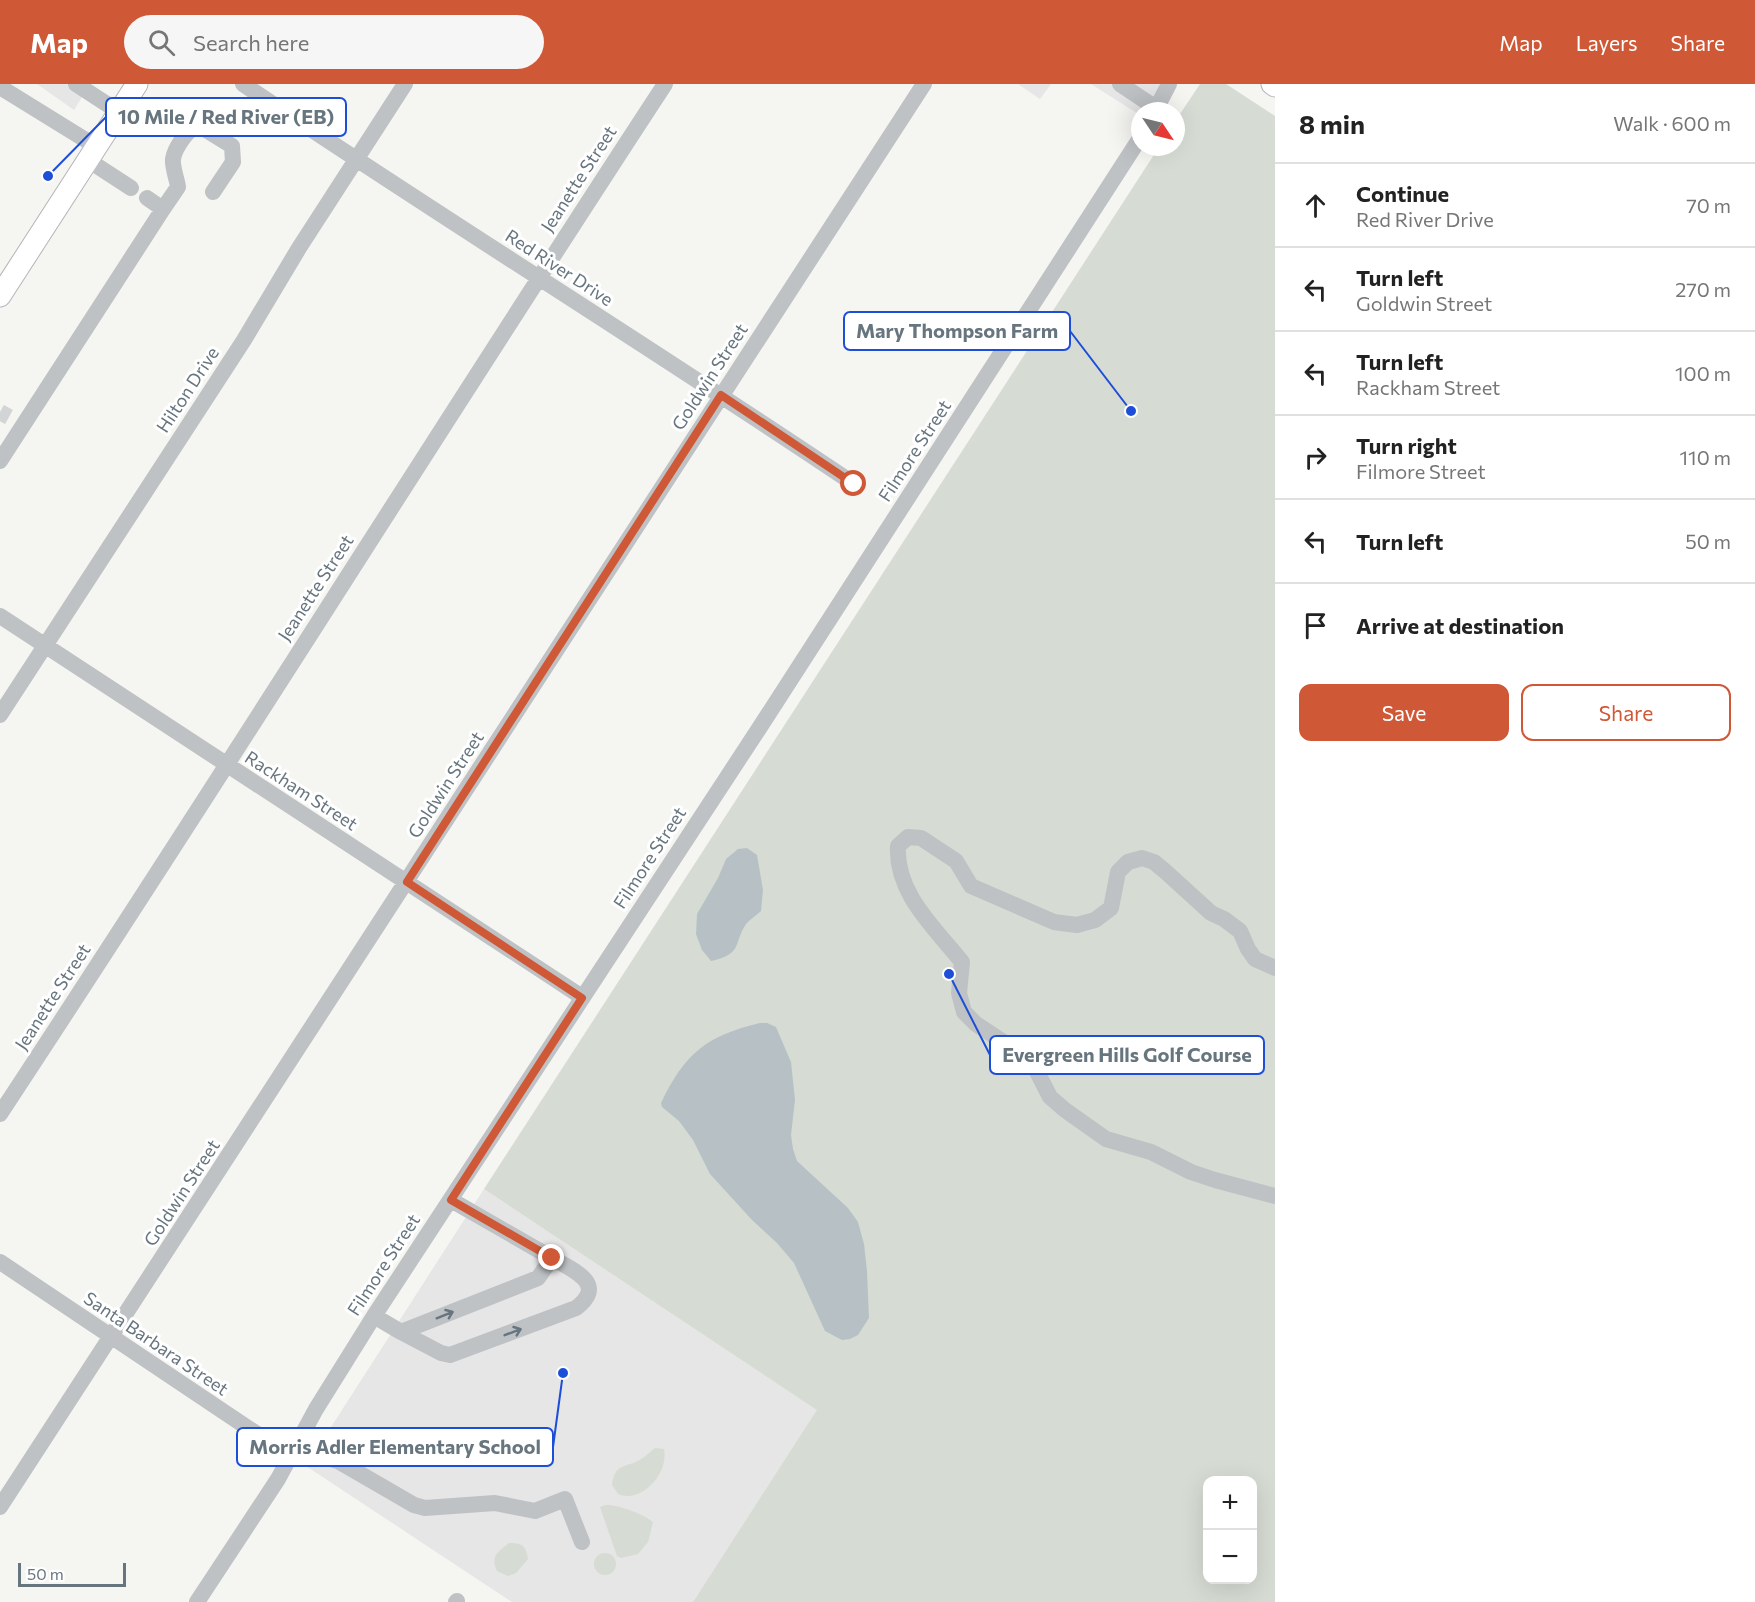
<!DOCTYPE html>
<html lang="en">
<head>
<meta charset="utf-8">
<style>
  :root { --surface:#fff; --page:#f6f6f6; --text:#222; --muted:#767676; --line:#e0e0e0; --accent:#cf5837 }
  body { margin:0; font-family:Commissioner,sans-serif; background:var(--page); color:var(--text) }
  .controls { position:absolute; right:18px; bottom:18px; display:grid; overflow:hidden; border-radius:12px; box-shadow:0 6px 24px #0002 }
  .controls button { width:54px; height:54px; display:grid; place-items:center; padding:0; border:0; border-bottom:2px solid var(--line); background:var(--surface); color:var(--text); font:30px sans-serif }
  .compass { position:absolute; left:1131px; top:18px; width:54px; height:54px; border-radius:50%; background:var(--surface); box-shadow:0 6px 24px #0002; rotate:125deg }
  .scale { position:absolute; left:18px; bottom:15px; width:108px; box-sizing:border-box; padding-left:6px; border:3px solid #67757f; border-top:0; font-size:16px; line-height:21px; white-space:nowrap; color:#67757f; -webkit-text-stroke:4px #fff; paint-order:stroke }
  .stop { position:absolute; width:18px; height:18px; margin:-14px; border:4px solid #cf5837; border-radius:50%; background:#fff }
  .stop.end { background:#cf5837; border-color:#fff; box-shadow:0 2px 6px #0008 }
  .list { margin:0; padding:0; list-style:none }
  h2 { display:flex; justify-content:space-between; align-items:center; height:78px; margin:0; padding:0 24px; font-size:26px }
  h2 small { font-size:20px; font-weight:400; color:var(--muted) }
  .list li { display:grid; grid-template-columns:39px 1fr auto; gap:18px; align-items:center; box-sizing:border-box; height:84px; padding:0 24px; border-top:2px solid var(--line) }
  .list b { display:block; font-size:22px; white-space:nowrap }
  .list p { margin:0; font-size:20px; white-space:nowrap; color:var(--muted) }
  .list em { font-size:20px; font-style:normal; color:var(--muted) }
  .actions { display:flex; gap:12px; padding:18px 24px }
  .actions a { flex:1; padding:14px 0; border:2px solid var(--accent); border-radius:12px; text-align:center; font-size:21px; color:var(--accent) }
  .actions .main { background:var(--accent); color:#fff }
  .icon { flex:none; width:33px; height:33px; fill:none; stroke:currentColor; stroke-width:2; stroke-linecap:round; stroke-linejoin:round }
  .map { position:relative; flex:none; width:1275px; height:1518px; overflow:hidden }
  header { display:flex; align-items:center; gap:36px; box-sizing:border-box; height:84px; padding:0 30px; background:var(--accent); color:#fff }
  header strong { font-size:28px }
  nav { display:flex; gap:33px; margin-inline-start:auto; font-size:21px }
  .search { width:420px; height:54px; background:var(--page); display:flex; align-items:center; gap:15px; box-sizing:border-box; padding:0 21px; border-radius:33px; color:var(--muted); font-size:22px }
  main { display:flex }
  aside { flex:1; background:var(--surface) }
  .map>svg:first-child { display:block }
  .built { fill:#e5e6e5 }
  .green { fill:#d6dbd3; fill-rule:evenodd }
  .water { fill:#b7c1c5 }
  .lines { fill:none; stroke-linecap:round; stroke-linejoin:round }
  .minor-tunnel { stroke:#d2d5d5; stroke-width:16; stroke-dasharray:16 8; stroke-linecap:butt }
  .major-casing { stroke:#b2b6b9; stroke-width:23 }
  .minor { stroke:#bec2c5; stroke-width:16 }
  .major { stroke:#fff; stroke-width:21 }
  .oneway { stroke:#67757f }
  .route { stroke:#cf5837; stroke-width:8 }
  .labels { text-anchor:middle; stroke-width:6; stroke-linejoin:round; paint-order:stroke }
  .street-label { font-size:18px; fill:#67757f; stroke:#fff }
  .leader { fill:none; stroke:#1d4ed8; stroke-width:2 }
  .callout-dot { fill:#1d4ed8; stroke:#fff; stroke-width:2 }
  .callout { fill:#fff; stroke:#1d4ed8; stroke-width:2 }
  .callout-label { font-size:20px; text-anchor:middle; font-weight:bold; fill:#67757f }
</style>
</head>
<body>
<header>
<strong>Map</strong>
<div class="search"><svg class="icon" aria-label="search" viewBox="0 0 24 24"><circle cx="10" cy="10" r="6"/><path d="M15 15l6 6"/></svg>Search here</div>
<nav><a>Map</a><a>Layers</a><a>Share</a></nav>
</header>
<main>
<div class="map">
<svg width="1275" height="1518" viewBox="0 0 1275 1518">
  <rect width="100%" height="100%" fill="#f5f5f2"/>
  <path class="built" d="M 37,0 L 90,0 L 74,26 Z
    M 1018,0 L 1051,0 L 1040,15 Z
    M 1091,0 L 1160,0 L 1147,27 L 1140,27 L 1140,31 Z
    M 484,1105 L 818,1326 L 693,1518 L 512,1518 L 306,1382 Z"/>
  <path class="green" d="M 1200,0 L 1226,0 L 1275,32 L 1275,1518 L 693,1518 L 817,1326 L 484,1105 L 1159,63 L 1176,63 L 1176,36 ZM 1208,1396 L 1252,1396 L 1252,1496 L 1208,1496 Z
    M 655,1364 L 664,1365 C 669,1389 642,1420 618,1410 L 612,1401 C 615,1377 627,1385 643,1374 C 647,1371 651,1367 655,1364 Z
    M 605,1421 C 617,1420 644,1430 653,1438 L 648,1458 L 638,1470 L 621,1474 L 617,1472 L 600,1423 Z
    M 509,1459 C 523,1459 526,1462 528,1475 L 516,1489 L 508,1492 L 497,1487 C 490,1472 498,1468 509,1459 Z
    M594 1480a11 11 0 1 1 22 0a11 11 0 1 1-22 0Z"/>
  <path class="water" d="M 747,764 L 757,771 L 763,806 L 761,827 C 757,831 750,835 746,840 C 733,860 743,870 711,877 L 702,866 L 696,850 L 697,830 L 718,794 L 726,775 L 738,765 Z
    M 760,939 L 767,939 L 776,943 L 791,978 L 795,1016 L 791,1051 L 793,1065 L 797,1077 L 848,1124 L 858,1138 L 864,1160 L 867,1187 L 869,1234 L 858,1251 L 850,1255 L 842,1256 L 825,1247 L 794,1179 L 777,1159 L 752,1136 L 710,1090 L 693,1056 L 679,1037 L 662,1023 L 661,1019 C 685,969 706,952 760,939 Z"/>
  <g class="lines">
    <path class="minor-tunnel" d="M 0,328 L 9,333"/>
    <g class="major-casing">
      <path id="major" d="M 1272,0 L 1275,2
        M 0,212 L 137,0"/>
    </g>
    <path class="minor" d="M 76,0 L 119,28
      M 243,0 C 445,136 652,264 854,400
      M 1120,0 L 1156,24
      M 0,3 L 97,63
      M 1155,27 L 1169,0
      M 88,76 L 131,104
      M 163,125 L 178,103 C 177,95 172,83 173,75 C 175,63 188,45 198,41 L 232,62 L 233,78 L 213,108
      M 0,377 L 163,125 L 147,114
      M 0,532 L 582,913
      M 0,631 L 244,256 L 299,164 L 405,0
      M 1275,884 L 1255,875 L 1248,865 L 1240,847 L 1224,835 L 1211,829 L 1166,788 L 1154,778 L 1142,774 L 1128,778 L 1118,788 L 1111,824 L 1095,836 L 1077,841 L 1054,838 L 971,802 L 956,777 L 921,754 L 908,753 L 898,762 C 895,809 935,844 962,878 L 959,909 L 964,928 L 976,940 L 1031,976 L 1050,1013 L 1065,1026 L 1106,1055 L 1151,1068 L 1191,1088 L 1215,1096 L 1275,1112
      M 0,1030 C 225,689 441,342 665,0
      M 0,1178 L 290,1372
      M 374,1232 L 401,1248 L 538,1194 L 552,1174 L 451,1116
      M 401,1248 L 441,1269 L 450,1271 L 576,1224 C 608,1200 573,1186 552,1174
      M 294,1364 L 338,1377 L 414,1421 L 425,1424 L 495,1419 L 535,1427 L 565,1415 L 582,1458
      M 0,1423 L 924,0
      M 197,1518 L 278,1395 L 316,1325 L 374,1232 L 760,643 L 1140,54
      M 456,1518 L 457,1517"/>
    <use href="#major" class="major"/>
  </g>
  <defs><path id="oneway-shaft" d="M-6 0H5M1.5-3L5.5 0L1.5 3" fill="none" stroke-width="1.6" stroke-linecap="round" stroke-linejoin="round" transform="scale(1.5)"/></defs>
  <g class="oneway">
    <use href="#oneway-shaft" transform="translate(445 1231) rotate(-22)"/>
    <use href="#oneway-shaft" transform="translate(513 1248) rotate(-21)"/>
  </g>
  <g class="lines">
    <path class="route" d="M 552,1174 L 451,1116 L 582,914 L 407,798 L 721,311 L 854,400"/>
  </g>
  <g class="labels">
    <g class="street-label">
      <text transform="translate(579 95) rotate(-57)" y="6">Jeanette Street</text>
      <text transform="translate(559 184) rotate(33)" y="6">Red River Drive</text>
      <text transform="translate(710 293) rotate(-57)" y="6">Goldwin Street</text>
      <text transform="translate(188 306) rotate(-57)" y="6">Hilton Drive</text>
      <text transform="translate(915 367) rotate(-57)" y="6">Filmore Street</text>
      <text transform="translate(316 504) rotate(-57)" y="6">Jeanette Street</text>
      <text transform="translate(446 701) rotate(-57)" y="6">Goldwin Street</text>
      <text transform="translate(301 707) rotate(33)" y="6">Rackham Street</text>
      <text transform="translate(650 774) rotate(-57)" y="6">Filmore Street</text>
      <text transform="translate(53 913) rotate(-57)" y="6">Jeanette Street</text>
      <text transform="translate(182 1109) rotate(-57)" y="6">Goldwin Street</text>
      <text transform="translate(384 1181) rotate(-57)" y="6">Filmore Street</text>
      <text transform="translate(156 1260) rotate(34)" y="6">Santa Barbara Street</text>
    </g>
  </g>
  <path class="leader" d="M48 92L106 33M1131 327L1070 247M949 890L990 971M563 1289L553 1363"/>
  <g class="callout-dot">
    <circle cx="48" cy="92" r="6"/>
    <circle cx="1131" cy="327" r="6"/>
    <circle cx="949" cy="890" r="6"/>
    <circle cx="563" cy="1289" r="6"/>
  </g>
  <g class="callout">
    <rect x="106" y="14" width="240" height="38" rx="6"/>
    <rect x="844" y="228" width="226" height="38" rx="6"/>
    <rect x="990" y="952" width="274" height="38" rx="6"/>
    <rect x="237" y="1344" width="316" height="38" rx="6"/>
  </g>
  <g class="callout-label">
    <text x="226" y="40">10 Mile / Red River (EB)</text>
    <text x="957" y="254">Mary Thompson Farm</text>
    <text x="1127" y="978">Evergreen Hills Golf Course</text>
    <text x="395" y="1370">Morris Adler Elementary School</text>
  </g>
</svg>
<div class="controls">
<button>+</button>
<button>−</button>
</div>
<svg class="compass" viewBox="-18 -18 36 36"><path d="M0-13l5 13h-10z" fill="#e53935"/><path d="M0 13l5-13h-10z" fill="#767676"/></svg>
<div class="scale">50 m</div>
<div class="stop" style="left:854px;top:400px"></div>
<div class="stop end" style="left:552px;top:1174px"></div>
</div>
<aside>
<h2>8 min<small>Walk · 600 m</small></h2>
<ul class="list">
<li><svg class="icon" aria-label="ahead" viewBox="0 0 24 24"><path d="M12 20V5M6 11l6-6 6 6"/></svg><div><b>Continue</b><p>Red River Drive</p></div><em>70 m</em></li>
<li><svg class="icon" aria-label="left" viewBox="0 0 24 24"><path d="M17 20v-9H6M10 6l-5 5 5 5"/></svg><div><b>Turn left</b><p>Goldwin Street</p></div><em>270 m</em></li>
<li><svg class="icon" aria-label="left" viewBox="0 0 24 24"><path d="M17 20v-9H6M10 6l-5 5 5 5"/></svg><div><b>Turn left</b><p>Rackham Street</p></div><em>100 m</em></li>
<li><svg class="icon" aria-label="right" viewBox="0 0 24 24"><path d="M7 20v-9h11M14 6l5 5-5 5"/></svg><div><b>Turn right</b><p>Filmore Street</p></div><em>110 m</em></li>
<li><svg class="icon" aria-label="left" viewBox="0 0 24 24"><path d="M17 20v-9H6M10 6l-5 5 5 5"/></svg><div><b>Turn left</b></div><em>50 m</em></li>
<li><svg class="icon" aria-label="arrive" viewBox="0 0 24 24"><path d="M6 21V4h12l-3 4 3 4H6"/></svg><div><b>Arrive at destination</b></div></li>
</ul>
<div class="actions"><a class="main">Save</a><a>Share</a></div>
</aside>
</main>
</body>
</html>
